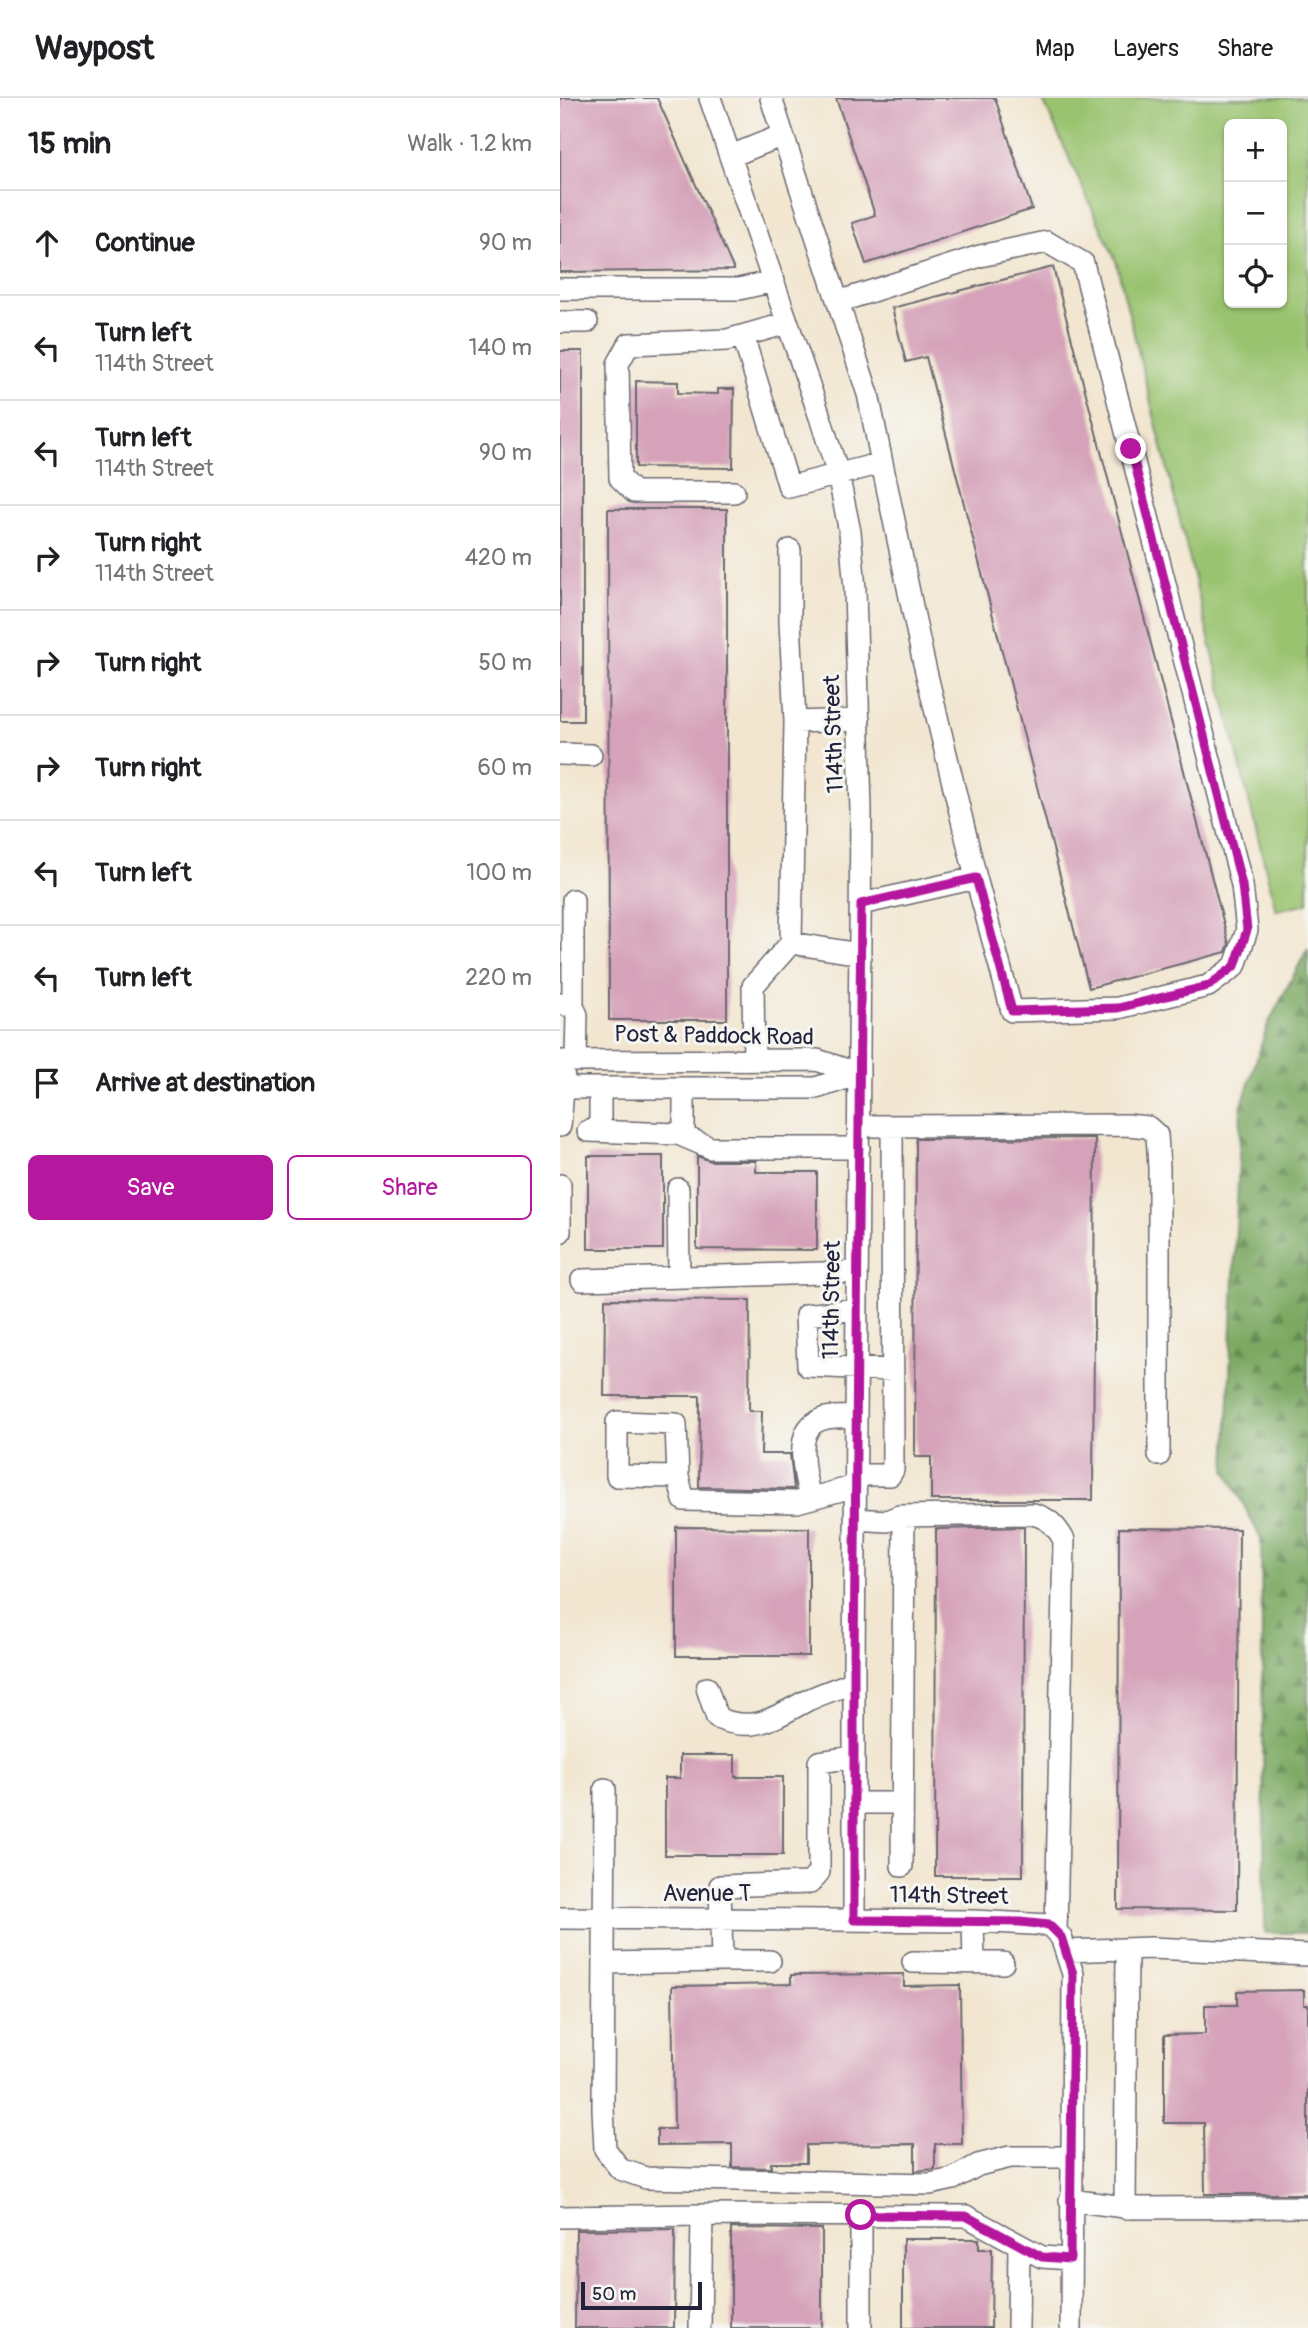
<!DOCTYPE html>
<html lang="en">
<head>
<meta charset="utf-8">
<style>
  :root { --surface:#fff; --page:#f6f6f6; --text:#202124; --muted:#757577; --line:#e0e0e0; --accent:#b5179e }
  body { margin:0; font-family:Pangolin,sans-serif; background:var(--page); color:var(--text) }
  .controls { position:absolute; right:21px; top:21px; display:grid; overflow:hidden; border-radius:10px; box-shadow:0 2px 5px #0004 }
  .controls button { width:63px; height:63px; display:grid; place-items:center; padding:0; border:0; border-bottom:2px solid var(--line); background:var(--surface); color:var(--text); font:35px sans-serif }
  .scale { position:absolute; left:21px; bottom:18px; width:121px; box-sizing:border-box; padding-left:7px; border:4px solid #22223b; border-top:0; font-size:19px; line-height:24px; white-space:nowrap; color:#22223b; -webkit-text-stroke:5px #f6f6f2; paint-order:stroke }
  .stop { position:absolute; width:21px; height:21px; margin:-16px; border:5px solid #b5179e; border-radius:50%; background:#fff }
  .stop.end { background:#b5179e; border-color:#fff; box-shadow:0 2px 7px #0008 }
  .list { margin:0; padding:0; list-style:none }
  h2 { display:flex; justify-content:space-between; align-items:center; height:91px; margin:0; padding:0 28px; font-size:30px }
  h2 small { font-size:23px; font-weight:400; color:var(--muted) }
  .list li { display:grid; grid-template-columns:46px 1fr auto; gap:21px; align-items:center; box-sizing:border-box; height:105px; padding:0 28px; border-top:2px solid var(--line) }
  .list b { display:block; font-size:26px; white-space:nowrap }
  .list p { margin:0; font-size:23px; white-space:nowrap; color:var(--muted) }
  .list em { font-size:23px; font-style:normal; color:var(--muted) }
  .actions { display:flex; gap:14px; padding:21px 28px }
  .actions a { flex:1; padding:16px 0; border:2px solid var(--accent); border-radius:10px; text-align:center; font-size:24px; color:var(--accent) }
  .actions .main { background:var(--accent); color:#fff }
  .icon { flex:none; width:38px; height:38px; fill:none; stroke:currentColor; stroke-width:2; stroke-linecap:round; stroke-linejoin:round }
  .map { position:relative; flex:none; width:748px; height:2230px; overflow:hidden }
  header { display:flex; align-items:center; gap:42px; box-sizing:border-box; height:98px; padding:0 35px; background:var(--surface); border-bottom:2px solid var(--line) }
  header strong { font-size:33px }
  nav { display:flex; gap:38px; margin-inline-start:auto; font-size:24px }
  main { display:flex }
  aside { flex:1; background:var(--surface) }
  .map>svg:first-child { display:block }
  .grass { fill:#9ac36f; stroke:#5e7255; stroke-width:2; fill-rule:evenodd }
  .forest { fill:url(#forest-firs); stroke:#4e664e; stroke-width:2 }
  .building { fill:#d5a2b9 }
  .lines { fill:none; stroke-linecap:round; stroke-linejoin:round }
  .minor-casing { stroke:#6b676f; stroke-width:24 }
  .minor { stroke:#fff; stroke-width:21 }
  .route { stroke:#b5179e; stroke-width:9 }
  .labels { text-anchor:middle; stroke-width:6; stroke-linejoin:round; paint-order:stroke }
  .street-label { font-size:23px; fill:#22223b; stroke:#f6f6f2 }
</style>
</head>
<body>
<header>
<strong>Waypost</strong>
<nav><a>Map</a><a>Layers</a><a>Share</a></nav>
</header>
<main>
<aside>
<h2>15 min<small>Walk · 1.2 km</small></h2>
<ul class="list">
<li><svg class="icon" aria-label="ahead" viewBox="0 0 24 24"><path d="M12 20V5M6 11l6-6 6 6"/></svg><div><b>Continue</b></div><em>90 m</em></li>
<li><svg class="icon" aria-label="left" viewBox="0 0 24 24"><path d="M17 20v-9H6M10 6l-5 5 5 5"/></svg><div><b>Turn left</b><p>114th Street</p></div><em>140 m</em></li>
<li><svg class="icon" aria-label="left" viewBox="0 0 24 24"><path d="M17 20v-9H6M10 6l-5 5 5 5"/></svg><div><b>Turn left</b><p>114th Street</p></div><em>90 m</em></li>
<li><svg class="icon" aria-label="right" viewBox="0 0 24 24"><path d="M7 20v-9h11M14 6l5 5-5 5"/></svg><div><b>Turn right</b><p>114th Street</p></div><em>420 m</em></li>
<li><svg class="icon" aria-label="right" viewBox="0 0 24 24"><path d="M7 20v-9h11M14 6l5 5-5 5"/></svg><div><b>Turn right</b></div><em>50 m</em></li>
<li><svg class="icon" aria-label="right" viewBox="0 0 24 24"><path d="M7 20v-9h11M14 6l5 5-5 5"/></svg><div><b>Turn right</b></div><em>60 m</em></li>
<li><svg class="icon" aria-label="left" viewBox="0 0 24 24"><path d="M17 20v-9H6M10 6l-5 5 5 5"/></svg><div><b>Turn left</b></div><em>100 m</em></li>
<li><svg class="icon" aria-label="left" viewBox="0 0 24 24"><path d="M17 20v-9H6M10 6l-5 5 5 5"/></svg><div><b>Turn left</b></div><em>220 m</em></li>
<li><svg class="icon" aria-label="arrive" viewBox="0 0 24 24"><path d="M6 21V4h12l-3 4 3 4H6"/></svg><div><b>Arrive at destination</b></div></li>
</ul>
<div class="actions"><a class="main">Save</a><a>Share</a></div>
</aside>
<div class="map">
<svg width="748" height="2230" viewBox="0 0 748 2230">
  <defs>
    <pattern id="forest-firs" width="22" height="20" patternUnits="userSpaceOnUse" patternTransform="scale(1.75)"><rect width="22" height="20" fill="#7ba962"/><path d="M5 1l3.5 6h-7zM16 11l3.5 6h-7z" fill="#648952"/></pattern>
  </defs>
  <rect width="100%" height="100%" fill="#f6f6f2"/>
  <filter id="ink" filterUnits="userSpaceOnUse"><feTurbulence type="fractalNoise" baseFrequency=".0143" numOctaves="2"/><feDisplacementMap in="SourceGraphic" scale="14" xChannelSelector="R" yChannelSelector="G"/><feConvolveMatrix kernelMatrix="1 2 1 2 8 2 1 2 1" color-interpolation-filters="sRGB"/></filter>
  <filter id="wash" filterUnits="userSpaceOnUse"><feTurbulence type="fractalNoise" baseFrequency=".00686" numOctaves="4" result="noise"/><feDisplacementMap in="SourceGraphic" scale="28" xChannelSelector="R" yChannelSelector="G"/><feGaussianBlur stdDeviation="1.57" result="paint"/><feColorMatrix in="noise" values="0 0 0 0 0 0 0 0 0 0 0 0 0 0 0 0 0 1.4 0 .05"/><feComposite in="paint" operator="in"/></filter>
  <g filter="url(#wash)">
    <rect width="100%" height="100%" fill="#f2e6d0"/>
    <path class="grass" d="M 482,0 L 748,0 L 748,805 L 716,812 L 556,163 ZM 669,26 L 722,26 L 722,205 L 669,205 Z"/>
    <path class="forest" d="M 748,850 L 748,1835 L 705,1835 L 701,1441 L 666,1372 L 681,1010 L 708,926 Z"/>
    <g id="blocks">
      <path class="building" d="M 0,0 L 97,0 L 174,172 L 0,174 Z
        M 276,0 L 435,0 L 472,111 L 306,166 L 292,125 L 315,117 Z
        M 493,169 L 669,846 L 666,854 L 529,890 L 366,259 L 346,264 L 332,210 Z
        M 0,253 L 23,253 L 23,623 L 0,623 Z
        M 76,283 L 118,284 L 118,295 L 158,296 L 158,291 L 174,291 L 173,370 L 76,369 Z
        M 48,411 L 167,411 L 167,922 L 49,922 Z
        M 535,1040 L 533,1402 L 371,1402 L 371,1359 L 355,1359 L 356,1041 Z
        M 28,1058 L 103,1058 L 103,1151 L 28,1151 Z
        M 137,1058 L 151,1063 L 196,1063 L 196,1074 L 257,1074 L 257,1152 L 137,1151 Z
        M 45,1201 L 190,1202 L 189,1313 L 202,1313 L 201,1356 L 230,1356 L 234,1391 L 139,1389 L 140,1298 L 44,1298 Z
        M 116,1429 L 249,1430 L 249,1558 L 116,1558 Z
        M 464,1429 L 463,1778 L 375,1778 L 376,1431 Z
        M 559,1430 L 679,1431 L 677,1812 L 558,1811 Z
        M 120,1657 L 175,1657 L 175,1679 L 223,1679 L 223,1757 L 105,1757 L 105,1680 L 120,1680 Z
        M 344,1876 L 344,1888 L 400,1887 L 402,2046 L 375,2046 L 375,2071 L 355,2073 L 355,2046 L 246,2047 L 246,2065 L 211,2065 L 211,2070 L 172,2069 L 172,2046 L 97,2047 L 97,2031 L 114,2031 L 112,1888 L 231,1886 L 231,1877 Z
        M 744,1892 L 744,1907 L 748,1907 L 748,2096 L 645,2096 L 644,2025 L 604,2025 L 604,1937 L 645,1936 L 645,1907 L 677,1907 L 677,1893 Z
        M 171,2130 L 262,2131 L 262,2230 L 171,2230 Z
        M 115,2131 L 114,2230 L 15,2230 L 16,2132 Z
        M 343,2141 L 419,2141 L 419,2151 L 432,2151 L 431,2230 L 343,2230 Z"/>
    </g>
  </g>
  <g filter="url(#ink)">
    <use href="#blocks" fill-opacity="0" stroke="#6b676f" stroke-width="2"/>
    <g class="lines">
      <g class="minor-casing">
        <path id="minor" d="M 150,0 L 260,319 L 278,376 L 290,434 L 295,491 L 301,713 L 294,1566 L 294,1822
          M 211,0 L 223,37
          M 171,58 L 223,37 L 308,296 L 322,365
          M 0,191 L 179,191 L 214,183
          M 278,204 L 420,158 L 487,144 L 523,165 L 682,787 L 687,832 L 675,868 L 648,888 L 558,910 L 452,913 L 416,780
          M 0,224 L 27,224
          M 183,238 L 229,389 L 322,365 L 363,561 L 416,780 L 301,806
          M 174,394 L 74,394 L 60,380 L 58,266 L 69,246 L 167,242 L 228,225
          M 230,452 L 230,523 L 235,624 L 299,622
          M 235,624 L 231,845 L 300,856
          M 0,656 L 31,657
          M 13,802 L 13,908
          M 0,906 L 13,908 L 17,917 L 16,963
          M 194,962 L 193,888 L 231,845
          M 0,963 L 257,962 L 299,976
          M 0,990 L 256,990 L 299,976
          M 124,990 L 124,1038
          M 0,1028 L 4,979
          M 299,1028 L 567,1027 L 588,1029 L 597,1037 L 599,1069 L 599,1357
          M 28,1033 L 118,1036 L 151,1050 L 299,1050
          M 40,1033 L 40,990
          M 0,1087 L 0,1134
          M 118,1091 L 119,1179
          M 22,1182 L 297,1174
          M 297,1211 L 246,1217 L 248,1268 L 333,1272
          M 296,1377 L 330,1377 L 333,1372 L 332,1028
          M 118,1379 L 57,1378 L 57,1324 L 116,1326 L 118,1379 L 124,1402 L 237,1404 L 296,1388
          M 250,1400 C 245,1380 233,1334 258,1323 C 269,1317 284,1319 296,1319
          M 295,1421 L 327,1423 L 339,1418 L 473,1416 C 489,1420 496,1428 504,1442 L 496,1834
          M 147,1590 L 157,1620 C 195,1636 215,1619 248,1602 C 263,1595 279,1590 294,1584
          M 45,1691 L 43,2011 L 45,2051 L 60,2071 L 86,2080 L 370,2086 L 393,2081 L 418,2067 L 450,2059 L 510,2059
          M 294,1705 L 342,1705
          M 342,1768 L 344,1418
          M 0,1820 L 413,1823 L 489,1827 L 501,1839 L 513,1876 L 511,2230
          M 413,1823 L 414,1864
          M 506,1853 L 591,1850 L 748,1857
          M 162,1863 L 210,1863
          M 353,1864 L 443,1865
          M 45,1865 L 162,1863 L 160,1788 L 250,1785 L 259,1774 L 259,1664 L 294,1659
          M 510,2102 L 572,2110 L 748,2109
          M 565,2110 L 567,1851
          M 0,2119 L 142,2117
          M 140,2230 L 142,2117 L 406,2118 L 482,2159 L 510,2161
          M 301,2230 L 301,2117
          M 458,2230 L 459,2147"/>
      </g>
      <use href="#minor" class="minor"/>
    </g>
  </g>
  <g class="lines" filter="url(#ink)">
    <path class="route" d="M 301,2117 L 406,2118 L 482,2159 L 510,2161 L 513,1876 L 501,1839 L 489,1827 L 460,1824 L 294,1822 L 294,1566 L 301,806 L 416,780 L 452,913 L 558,910 L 648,888 L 675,868 L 687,832 L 682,787 L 571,351"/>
  </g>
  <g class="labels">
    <g class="street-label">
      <text transform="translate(273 636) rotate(-92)" y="8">114th Street</text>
      <text transform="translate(154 937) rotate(1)" y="8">Post &amp; Paddock Road</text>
      <text transform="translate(271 1202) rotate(-89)" y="8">114th Street</text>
      <text x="147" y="1803">Avenue T</text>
      <text transform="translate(389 1797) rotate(1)" y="8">114th Street</text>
    </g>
  </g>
</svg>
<div class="controls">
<button>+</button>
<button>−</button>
<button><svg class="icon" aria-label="locate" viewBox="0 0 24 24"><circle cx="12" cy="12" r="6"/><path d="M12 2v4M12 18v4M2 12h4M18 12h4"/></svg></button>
</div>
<div class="scale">50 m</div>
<div class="stop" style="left:301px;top:2117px"></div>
<div class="stop end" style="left:571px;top:351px"></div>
</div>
</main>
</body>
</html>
